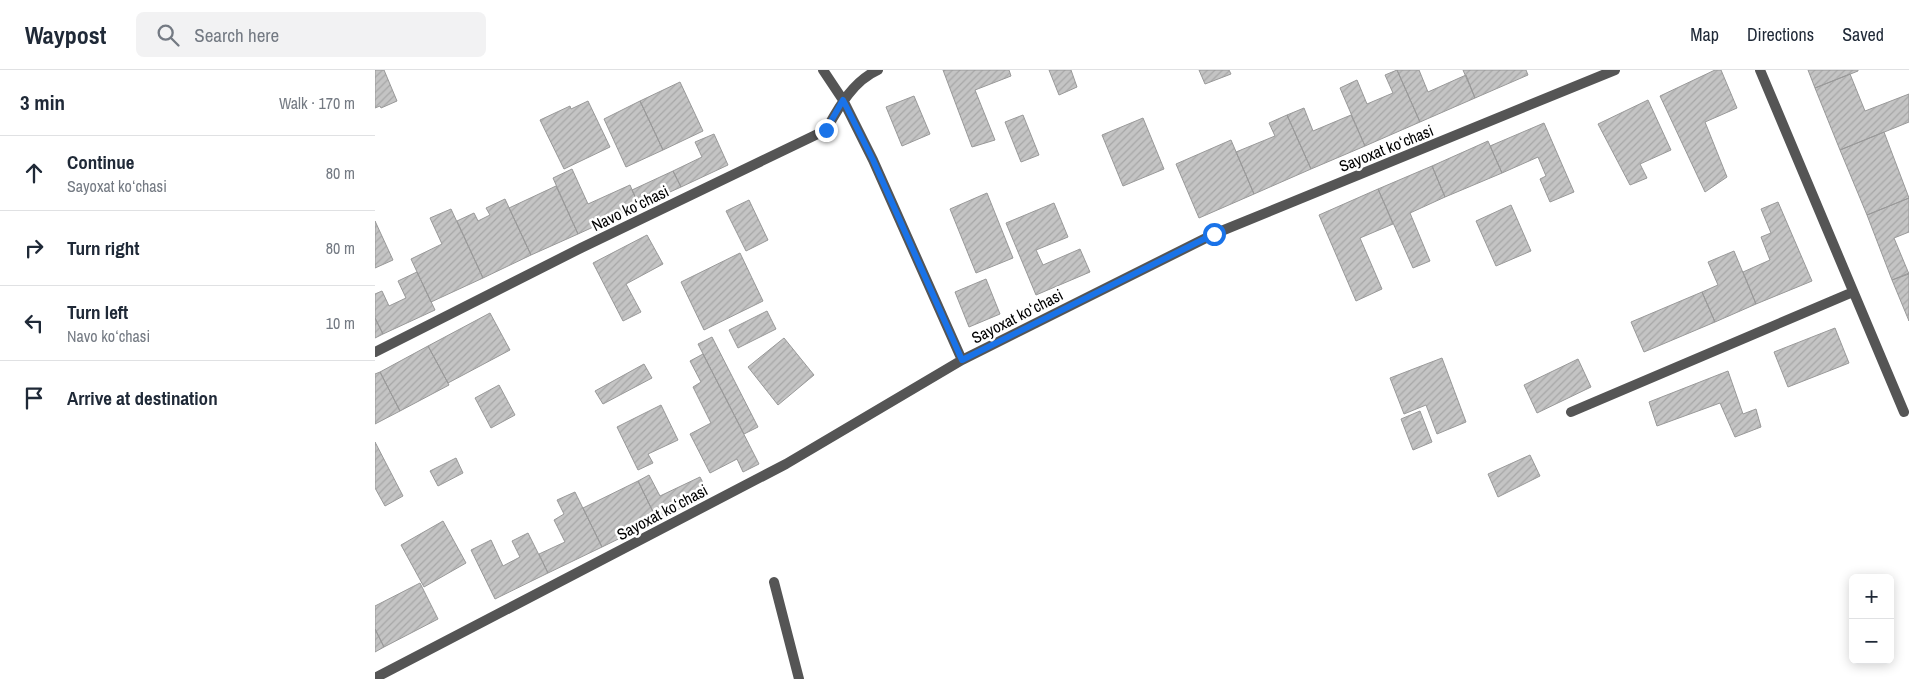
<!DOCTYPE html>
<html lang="en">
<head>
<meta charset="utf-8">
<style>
  :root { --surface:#fff; --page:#f2f2f3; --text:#1f2937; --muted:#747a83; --line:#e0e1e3 }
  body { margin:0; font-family:"Archivo Narrow",sans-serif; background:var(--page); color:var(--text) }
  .controls { position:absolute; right:15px; bottom:15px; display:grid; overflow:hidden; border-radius:8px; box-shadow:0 2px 12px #0003 }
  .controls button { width:45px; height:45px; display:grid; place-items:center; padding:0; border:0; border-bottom:1px solid var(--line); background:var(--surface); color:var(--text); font:25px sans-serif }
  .stop { position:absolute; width:15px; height:15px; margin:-11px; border:4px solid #1a73e8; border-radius:50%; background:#fff }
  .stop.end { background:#1a73e8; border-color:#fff; box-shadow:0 1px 5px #0008 }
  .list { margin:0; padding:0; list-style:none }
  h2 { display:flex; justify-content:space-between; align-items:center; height:65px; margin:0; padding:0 20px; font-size:21px }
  h2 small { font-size:16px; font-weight:400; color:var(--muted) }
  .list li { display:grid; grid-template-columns:32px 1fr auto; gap:15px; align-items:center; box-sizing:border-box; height:75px; padding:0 20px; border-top:1px solid var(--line) }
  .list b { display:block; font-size:19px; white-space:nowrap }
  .list p { margin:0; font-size:16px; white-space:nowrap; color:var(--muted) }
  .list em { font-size:16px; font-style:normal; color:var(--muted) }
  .icon { flex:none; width:28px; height:28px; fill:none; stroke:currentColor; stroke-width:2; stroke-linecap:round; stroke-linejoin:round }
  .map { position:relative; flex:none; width:1534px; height:609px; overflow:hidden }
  header { display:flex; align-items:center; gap:30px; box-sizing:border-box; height:70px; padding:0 25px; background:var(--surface); border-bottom:1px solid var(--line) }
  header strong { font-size:24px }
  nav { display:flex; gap:28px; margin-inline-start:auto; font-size:18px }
  .search { width:350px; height:45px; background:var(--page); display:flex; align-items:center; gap:12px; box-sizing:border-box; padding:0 18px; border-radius:8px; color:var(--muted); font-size:19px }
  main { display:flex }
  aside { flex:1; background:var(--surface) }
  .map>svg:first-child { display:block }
  .building { fill:url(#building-hatch); stroke:#999 }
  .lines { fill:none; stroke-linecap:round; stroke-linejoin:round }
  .street { stroke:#555; stroke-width:10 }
  .route { stroke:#1a73e8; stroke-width:6 }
  .labels { text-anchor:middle; stroke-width:5; stroke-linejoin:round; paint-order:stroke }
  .street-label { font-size:16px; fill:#000; stroke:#fff }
</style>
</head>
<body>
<header>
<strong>Waypost</strong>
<div class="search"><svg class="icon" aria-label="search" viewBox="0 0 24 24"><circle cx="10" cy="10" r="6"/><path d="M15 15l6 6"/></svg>Search here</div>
<nav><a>Map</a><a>Directions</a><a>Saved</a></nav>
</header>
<main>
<aside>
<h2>3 min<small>Walk · 170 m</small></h2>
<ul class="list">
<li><svg class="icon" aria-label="ahead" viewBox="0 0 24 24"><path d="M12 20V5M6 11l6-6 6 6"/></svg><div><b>Continue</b><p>Sayoxat koʻchasi</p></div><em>80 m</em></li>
<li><svg class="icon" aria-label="right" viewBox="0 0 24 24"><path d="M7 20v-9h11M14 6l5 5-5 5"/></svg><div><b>Turn right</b></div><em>80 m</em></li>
<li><svg class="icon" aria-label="left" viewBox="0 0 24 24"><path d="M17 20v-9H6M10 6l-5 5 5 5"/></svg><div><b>Turn left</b><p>Navo koʻchasi</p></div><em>10 m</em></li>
<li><svg class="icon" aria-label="arrive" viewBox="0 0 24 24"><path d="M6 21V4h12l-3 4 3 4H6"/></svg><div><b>Arrive at destination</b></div></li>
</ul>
</aside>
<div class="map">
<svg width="1534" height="609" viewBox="0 0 1534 609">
  <defs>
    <pattern id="building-hatch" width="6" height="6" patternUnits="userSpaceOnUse" patternTransform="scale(1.25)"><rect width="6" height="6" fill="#c4c4c4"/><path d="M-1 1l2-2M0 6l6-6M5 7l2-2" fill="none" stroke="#a7a7a7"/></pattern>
  </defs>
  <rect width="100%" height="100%" fill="#fff"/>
  <path class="building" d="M 0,0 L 9,0 L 22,31 L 6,38 L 5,36 L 0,38 Z
    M 568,0 L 634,0 L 636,6 L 600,20 L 620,70 L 597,77 Z
    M 674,0 L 696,0 L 702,17 L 684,25 Z
    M 824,0 L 854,0 L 856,4 L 830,14 Z
    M 1022,0 L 1045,52 L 990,76 L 965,18 L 982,10 L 992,34 L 1018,23 L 1010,5 Z
    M 1022,0 L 1044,0 L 1053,22 L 1091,5 L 1100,28 L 1045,52 Z
    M 1088,0 L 1151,0 L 1153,5 L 1100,28 Z
    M 1340,0 L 1346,0 L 1362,38 L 1330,52 L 1352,107 L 1330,122 L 1285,26 Z
    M 1433,0 L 1483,0 L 1483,1 L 1440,18 Z
    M 1475,4 L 1490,41 L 1534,24 L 1534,52 L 1465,80 L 1440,18 Z
    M 305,12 L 328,61 L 288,80 L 265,31 Z
    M 539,26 L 555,64 L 527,76 L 511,37 Z
    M 1273,30 L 1296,80 L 1265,94 L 1272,108 L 1255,115 L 1223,54 Z
    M 213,31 L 235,77 L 189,99 L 165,50 L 195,36 L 196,39 Z
    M 265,31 L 288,80 L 251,97 L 229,49 Z
    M 929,38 L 938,61 L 976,45 L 990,76 L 936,99 L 912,45 Z
    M 648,45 L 664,85 L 646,92 L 630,52 Z
    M 912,45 L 936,99 L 879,124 L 861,82 L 900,66 L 894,53 Z
    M 768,48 L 789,99 L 748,116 L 727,65 Z
    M 1169,53 L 1199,122 L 1175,132 L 1165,109 L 1171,106 L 1163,87 L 1127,103 L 1115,76 Z
    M 1509,62 L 1534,128 L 1492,145 L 1465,80 Z
    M 339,64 L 353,95 L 306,117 L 298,101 L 327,87 L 320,72 Z
    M 856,70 L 879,124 L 824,148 L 801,94 Z
    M 1113,71 L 1127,103 L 1070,127 L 1057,96 Z
    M 1057,96 L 1070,127 L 1035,143 L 1055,191 L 1038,198 L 1003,119 Z
    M 197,99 L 213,134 L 255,115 L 264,136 L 203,164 L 178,108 Z
    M 298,101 L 306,117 L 264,136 L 257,120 Z
    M 181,116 L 203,164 L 156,185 L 134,138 Z
    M 1003,119 L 1018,154 L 985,168 L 1007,219 L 981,231 L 944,145 Z
    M 612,123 L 638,188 L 601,203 L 575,139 Z
    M 1534,128 L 1534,162 L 1519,168 L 1534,204 L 1517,210 L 1492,145 Z
    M 130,129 L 156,185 L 108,208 L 82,151 L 99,143 L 103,151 L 115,145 L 111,138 Z
    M 374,130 L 393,170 L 371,181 L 351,141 Z
    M 1403,132 L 1437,211 L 1381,234 L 1368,202 L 1395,190 L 1386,167 L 1396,163 L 1386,139 Z
    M 679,133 L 693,167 L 661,180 L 668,195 L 705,179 L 715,202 L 661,225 L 631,153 Z
    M 1136,135 L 1156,181 L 1121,196 L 1101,151 Z
    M 76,139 L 108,208 L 56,232 L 36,189 L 67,174 L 55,148 Z
    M 0,151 L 18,190 L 0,198 Z
    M 272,165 L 288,194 L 251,214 L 266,242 L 248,251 L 218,193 Z
    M 1359,181 L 1381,234 L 1340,252 L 1327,222 L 1343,215 L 1333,192 Z
    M 365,183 L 388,231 L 329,260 L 306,212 Z
    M 42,202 L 60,240 L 8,264 L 0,248 L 0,224 L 7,221 L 14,236 L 31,228 L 23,211 Z
    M 1534,203 L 1534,251 L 1517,210 Z
    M 611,209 L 625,244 L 594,257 L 580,222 Z
    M 1327,222 L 1340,252 L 1269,282 L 1256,252 Z
    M 392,241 L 401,259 L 363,278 L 354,260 Z
    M 115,243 L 135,280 L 73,313 L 53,276 Z
    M 0,248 L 8,264 L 0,268 Z
    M 1460,258 L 1474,293 L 1413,317 L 1399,282 Z
    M 337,267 L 383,357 L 369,364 L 323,274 Z
    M 409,268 L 439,305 L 403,335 L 373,297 Z
    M 53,276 L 74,315 L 25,341 L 5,302 Z
    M 328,284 L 384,394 L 368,402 L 362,389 L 335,403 L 315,364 L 336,353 L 318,317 L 326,312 L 315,291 Z
    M 1067,288 L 1091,352 L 1062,364 L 1051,335 L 1029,344 L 1015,308 Z
    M 1203,289 L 1216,317 L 1162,343 L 1149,315 Z
    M 269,294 L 277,308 L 228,334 L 220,321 Z
    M 1353,301 L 1368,344 L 1381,339 L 1386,357 L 1360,367 L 1345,333 L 1282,356 L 1274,332 Z
    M 5,302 L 25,341 L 0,354 L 0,304 Z
    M 124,315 L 140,345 L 116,358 L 100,328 Z
    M 286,335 L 303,370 L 273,384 L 278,393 L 263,400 L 242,357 Z
    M 1045,341 L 1057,372 L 1038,380 L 1026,349 Z
    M 0,372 L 28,426 L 10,436 L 0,418 Z
    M 1155,385 L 1165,406 L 1123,427 L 1113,404 Z
    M 81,388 L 88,403 L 63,416 L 55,401 Z
    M 274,405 L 285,426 L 325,407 L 334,424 L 282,450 L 263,411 Z
    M 263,411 L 282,450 L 227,477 L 208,438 Z
    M 200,422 L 227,477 L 173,503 L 164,484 L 190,472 L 179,450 L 189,444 L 182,430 Z
    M 68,451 L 91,493 L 49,517 L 26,475 Z
    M 153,463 L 173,503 L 120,529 L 96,480 L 116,470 L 128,496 L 145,487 L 137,471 Z
    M 45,513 L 63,549 L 9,577 L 0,559 L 0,536 Z
    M 0,559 L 9,577 L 0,582 Z"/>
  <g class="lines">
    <path class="street" d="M 448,0 L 468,30 L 498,90 L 587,290
      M 1385,0 L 1529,342
      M 0,282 L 206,178 L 451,60 C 464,37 478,11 503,0
      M 1196,342 L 1478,222
      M 399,512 L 424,609
      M 0,608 L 411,394 L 587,290 L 839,164 L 1240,0"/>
  </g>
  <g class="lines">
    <path class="route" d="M 451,60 L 468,30 L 498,90 L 587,290 L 839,164"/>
  </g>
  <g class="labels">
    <g class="street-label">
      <text transform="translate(1011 78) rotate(-22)" y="6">Sayoxat koʻchasi</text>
      <text transform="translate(255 138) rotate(-26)" y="6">Navo koʻchasi</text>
      <text transform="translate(642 246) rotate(-27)" y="6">Sayoxat koʻchasi</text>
      <text transform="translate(287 442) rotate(-28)" y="6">Sayoxat koʻchasi</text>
    </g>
  </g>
</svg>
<div class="controls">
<button>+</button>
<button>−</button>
</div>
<div class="stop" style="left:839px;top:164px"></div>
<div class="stop end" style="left:451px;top:60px"></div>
</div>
</main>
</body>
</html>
